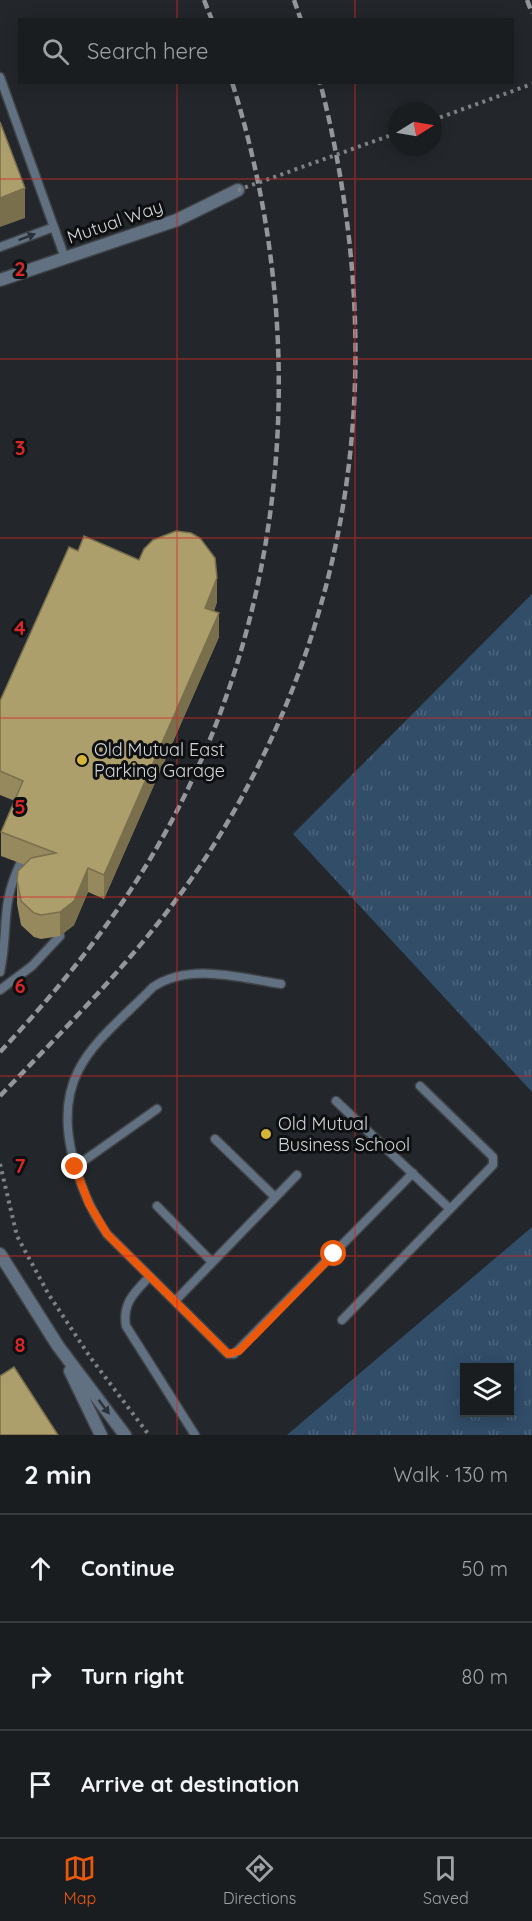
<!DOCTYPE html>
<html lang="en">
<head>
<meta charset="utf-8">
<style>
  :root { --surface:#1a1d20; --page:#272a2d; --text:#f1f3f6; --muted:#9fa2a5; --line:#383b3e; --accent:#ea580c }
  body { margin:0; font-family:Quicksand,sans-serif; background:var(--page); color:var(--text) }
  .controls { position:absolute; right:18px; bottom:18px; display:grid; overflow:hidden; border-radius:0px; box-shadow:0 3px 15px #0003 }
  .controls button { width:54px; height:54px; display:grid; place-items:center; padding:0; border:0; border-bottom:2px solid var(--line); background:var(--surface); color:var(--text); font:30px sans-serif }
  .compass { position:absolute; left:388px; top:102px; width:54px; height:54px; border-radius:50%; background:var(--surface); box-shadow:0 3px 15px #0003; rotate:79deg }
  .stop { position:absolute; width:18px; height:18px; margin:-14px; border:4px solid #ea580c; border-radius:50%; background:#fff }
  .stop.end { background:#ea580c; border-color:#fff; box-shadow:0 2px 6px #0008 }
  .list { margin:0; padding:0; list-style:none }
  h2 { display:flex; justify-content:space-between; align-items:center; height:78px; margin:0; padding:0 24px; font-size:26px }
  h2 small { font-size:20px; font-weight:400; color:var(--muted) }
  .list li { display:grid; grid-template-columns:39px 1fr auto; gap:18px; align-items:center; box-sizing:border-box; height:108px; padding:0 24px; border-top:2px solid var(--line) }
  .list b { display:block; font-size:22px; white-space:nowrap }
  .list em { font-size:20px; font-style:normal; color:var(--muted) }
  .icon { flex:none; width:33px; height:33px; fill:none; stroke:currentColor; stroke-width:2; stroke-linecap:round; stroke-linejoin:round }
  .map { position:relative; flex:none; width:532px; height:1435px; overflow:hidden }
  .search { position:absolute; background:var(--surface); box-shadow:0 3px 15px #0003; left:18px; right:18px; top:18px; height:66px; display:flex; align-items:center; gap:15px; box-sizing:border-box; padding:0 21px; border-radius:0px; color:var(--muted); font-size:22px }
  .sheet { height:402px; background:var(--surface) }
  nav { display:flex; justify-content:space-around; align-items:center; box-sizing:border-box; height:84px; border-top:2px solid var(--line); background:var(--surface); font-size:16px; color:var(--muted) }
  nav a { display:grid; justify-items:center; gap:3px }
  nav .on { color:var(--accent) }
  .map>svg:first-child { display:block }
  .grass { fill:url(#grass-tufts); fill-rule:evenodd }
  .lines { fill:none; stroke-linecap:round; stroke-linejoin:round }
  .service-casing { stroke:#3f4347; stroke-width:11 }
  .minor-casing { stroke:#3f4347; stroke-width:15 }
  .tertiary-casing { stroke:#3f4347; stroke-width:15 }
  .path { stroke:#7e8284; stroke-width:4; stroke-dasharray:3 4.5; stroke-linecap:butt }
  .service { stroke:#617181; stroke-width:8 }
  .minor { stroke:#617181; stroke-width:12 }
  .tertiary { stroke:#617181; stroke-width:12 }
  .rail { stroke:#94979a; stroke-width:4.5; stroke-dasharray:9 4.5; stroke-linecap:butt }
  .path-bridge { stroke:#7e8284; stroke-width:4; stroke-dasharray:3 4.5; stroke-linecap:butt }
  .wall { fill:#95895d }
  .shaded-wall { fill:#796f4c }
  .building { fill:#ad9f6c; stroke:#796f4c; stroke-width:1.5 }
  .oneway { fill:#2b3138 }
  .route { stroke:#ea580c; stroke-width:8 }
  .grid { fill:none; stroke:#d62828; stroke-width:1.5; stroke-opacity:0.55 }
  .poi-dot { fill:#d5b535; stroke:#0e0f11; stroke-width:2 }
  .labels { text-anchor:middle; stroke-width:6; stroke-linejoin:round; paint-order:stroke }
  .street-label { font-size:18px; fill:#d3d6d8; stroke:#0e0f11 }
  .poi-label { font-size:18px; fill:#d3d6d8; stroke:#0e0f11; text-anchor:start }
  .grid-label { font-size:20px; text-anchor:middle; font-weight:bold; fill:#d62828; stroke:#0e0f11; stroke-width:6; stroke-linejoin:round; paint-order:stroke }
</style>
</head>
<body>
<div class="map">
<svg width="532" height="1435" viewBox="0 0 532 1435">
  <defs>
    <pattern id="grass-tufts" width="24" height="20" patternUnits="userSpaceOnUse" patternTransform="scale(1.5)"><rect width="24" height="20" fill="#314d68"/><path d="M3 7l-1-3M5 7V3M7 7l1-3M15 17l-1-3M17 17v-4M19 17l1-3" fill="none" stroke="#4e667d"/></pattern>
  </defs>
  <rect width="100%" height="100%" fill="#23272b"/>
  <path class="grass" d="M 532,594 L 532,1092 L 293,834 Z
    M 532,1227 L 532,1435 L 287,1435 ZM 464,1368 L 510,1368 L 510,1412 L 464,1412 Z"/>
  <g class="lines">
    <g class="service-casing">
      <path id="service" d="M 0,77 L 65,258
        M 0,247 L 54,227
        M 0,972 C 9,929 0,906 20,864
        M 281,984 C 240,978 190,962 153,987 C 100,1041 52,1069 72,1154 C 79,1183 90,1210 107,1234 L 228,1354 L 234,1354 L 413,1173
        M 0,990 L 32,966 L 60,936
        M 336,1101 L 450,1209
        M 215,1139 L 275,1197
        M 75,1167 L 157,1109
        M 157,1206 L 212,1262
        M 149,1277 C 135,1292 122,1303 126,1326 L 195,1435
        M 175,1301 L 297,1175
        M 342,1320 L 493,1165 L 493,1157 L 420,1086"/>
    </g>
    <g class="minor-casing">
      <path id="minor" d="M 0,280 L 177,220 L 238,190"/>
    </g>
    <g class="tertiary-casing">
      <path id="tertiary" d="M 0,1254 L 58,1346 L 125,1435
        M 70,1371 L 101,1435"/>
    </g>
    <path class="path" d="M 433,120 L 532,84
      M 0,1164 L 17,1236 L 49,1295 L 90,1357 L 149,1435"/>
    <use href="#service" class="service"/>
    <use href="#minor" class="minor"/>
    <use href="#tertiary" class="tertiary"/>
    <path class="rail" d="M 204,0 L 212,20
      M 294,0 L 301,20
      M 527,0 L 532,13
      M 0,1052 C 45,1004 89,952 126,897 C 287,657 318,355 232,82
      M 0,1096 C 77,1016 156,938 215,843 C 361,608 388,347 320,82"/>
    <path class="path-bridge" d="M 238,190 L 397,133"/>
  </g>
  <path class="wall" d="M 78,551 L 139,560 L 217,602 L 214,611 L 219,637 L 104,899 L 88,892 L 74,925 L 60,936 L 41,939 L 34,937 L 21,925 L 17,904 L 17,880 L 25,865 L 1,856 L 1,832 L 15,801 L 0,795 L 0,701 Z"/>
  <path class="shaded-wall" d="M 25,188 L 25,218 L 0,227 L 0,198 Z
    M 217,578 L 217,602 L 205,632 L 205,608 Z
    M 219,613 L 219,637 L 104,899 L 104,875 Z
    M 88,868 L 88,892 L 74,925 L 60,936 L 60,912 Z"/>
  <path class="building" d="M 0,122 L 25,188 L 0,198 Z
    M 176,531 L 191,533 L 200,538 L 215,558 L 217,578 L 205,608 L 219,613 L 104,875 L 88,868 L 74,901 L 60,912 L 41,915 L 34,913 L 21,901 L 17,880 L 18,871 L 31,858 L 56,853 L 1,832 L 23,781 L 0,771 L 0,701 L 69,547 L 78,551 L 84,536 L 139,560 L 144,549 L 153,540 Z
    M 14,1367 L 58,1435 L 0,1435 L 0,1376 Z"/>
  <defs><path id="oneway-solid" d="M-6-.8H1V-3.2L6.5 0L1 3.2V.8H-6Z" transform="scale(1.5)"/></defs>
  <g class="oneway">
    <use href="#oneway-solid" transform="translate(27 237) rotate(-21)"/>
    <use href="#oneway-solid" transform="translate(104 1407) rotate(53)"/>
  </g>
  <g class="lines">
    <path class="route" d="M 75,1167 L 89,1204 L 107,1234 L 228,1354 L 239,1351 L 334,1254"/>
  </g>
  <path class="grid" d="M 177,0 L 177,20M 355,0 L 355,20M 177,82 L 177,1435M 355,82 L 355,1435M 0,179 L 532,179M 0,359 L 532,359M 0,538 L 532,538M 0,718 L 532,718M 0,897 L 532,897M 0,1076 L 532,1076M 0,1256 L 532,1256"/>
  <g class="poi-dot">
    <circle cx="82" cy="760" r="6"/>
    <circle cx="266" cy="1134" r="6"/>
  </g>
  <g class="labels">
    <g class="street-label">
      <text transform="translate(115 222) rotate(-19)" y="6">Mutual Way</text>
    </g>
    <g class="poi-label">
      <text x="94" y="756">Old Mutual East<tspan x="94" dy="21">Parking Garage</tspan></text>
      <text x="278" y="1130">Old Mutual<tspan x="278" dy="21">Business School</tspan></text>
    </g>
  </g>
  <g class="grid-label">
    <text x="20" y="276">2</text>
    <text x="20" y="455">3</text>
    <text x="20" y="635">4</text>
    <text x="20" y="814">5</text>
    <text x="20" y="993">6</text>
    <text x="20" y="1173">7</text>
    <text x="20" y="1352">8</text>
  </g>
</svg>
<div class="controls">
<button><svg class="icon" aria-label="layers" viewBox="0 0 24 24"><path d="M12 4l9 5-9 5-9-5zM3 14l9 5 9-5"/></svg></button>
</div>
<svg class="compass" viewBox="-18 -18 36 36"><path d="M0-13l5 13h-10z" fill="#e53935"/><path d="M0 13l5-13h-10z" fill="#9fa2a5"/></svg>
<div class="stop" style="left:334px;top:1254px"></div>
<div class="stop end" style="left:75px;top:1167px"></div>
<div class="search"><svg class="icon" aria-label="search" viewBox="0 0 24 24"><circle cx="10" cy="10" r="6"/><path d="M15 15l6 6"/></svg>Search here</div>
</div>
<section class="sheet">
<h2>2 min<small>Walk · 130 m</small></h2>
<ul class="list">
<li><svg class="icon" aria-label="ahead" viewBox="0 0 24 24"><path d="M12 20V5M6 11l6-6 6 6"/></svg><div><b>Continue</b></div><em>50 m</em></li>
<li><svg class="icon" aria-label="right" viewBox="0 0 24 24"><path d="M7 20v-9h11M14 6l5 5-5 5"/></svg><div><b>Turn right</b></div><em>80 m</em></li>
<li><svg class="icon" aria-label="arrive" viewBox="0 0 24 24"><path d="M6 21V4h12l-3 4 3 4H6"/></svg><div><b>Arrive at destination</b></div></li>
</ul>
</section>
<nav>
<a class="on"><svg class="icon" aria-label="map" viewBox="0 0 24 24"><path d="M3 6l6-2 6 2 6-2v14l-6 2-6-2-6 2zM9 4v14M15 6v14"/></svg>Map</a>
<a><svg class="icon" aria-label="directions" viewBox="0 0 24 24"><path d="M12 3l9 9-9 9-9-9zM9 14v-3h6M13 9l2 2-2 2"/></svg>Directions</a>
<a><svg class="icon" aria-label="saved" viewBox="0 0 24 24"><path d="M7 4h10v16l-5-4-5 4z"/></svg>Saved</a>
</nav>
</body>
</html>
